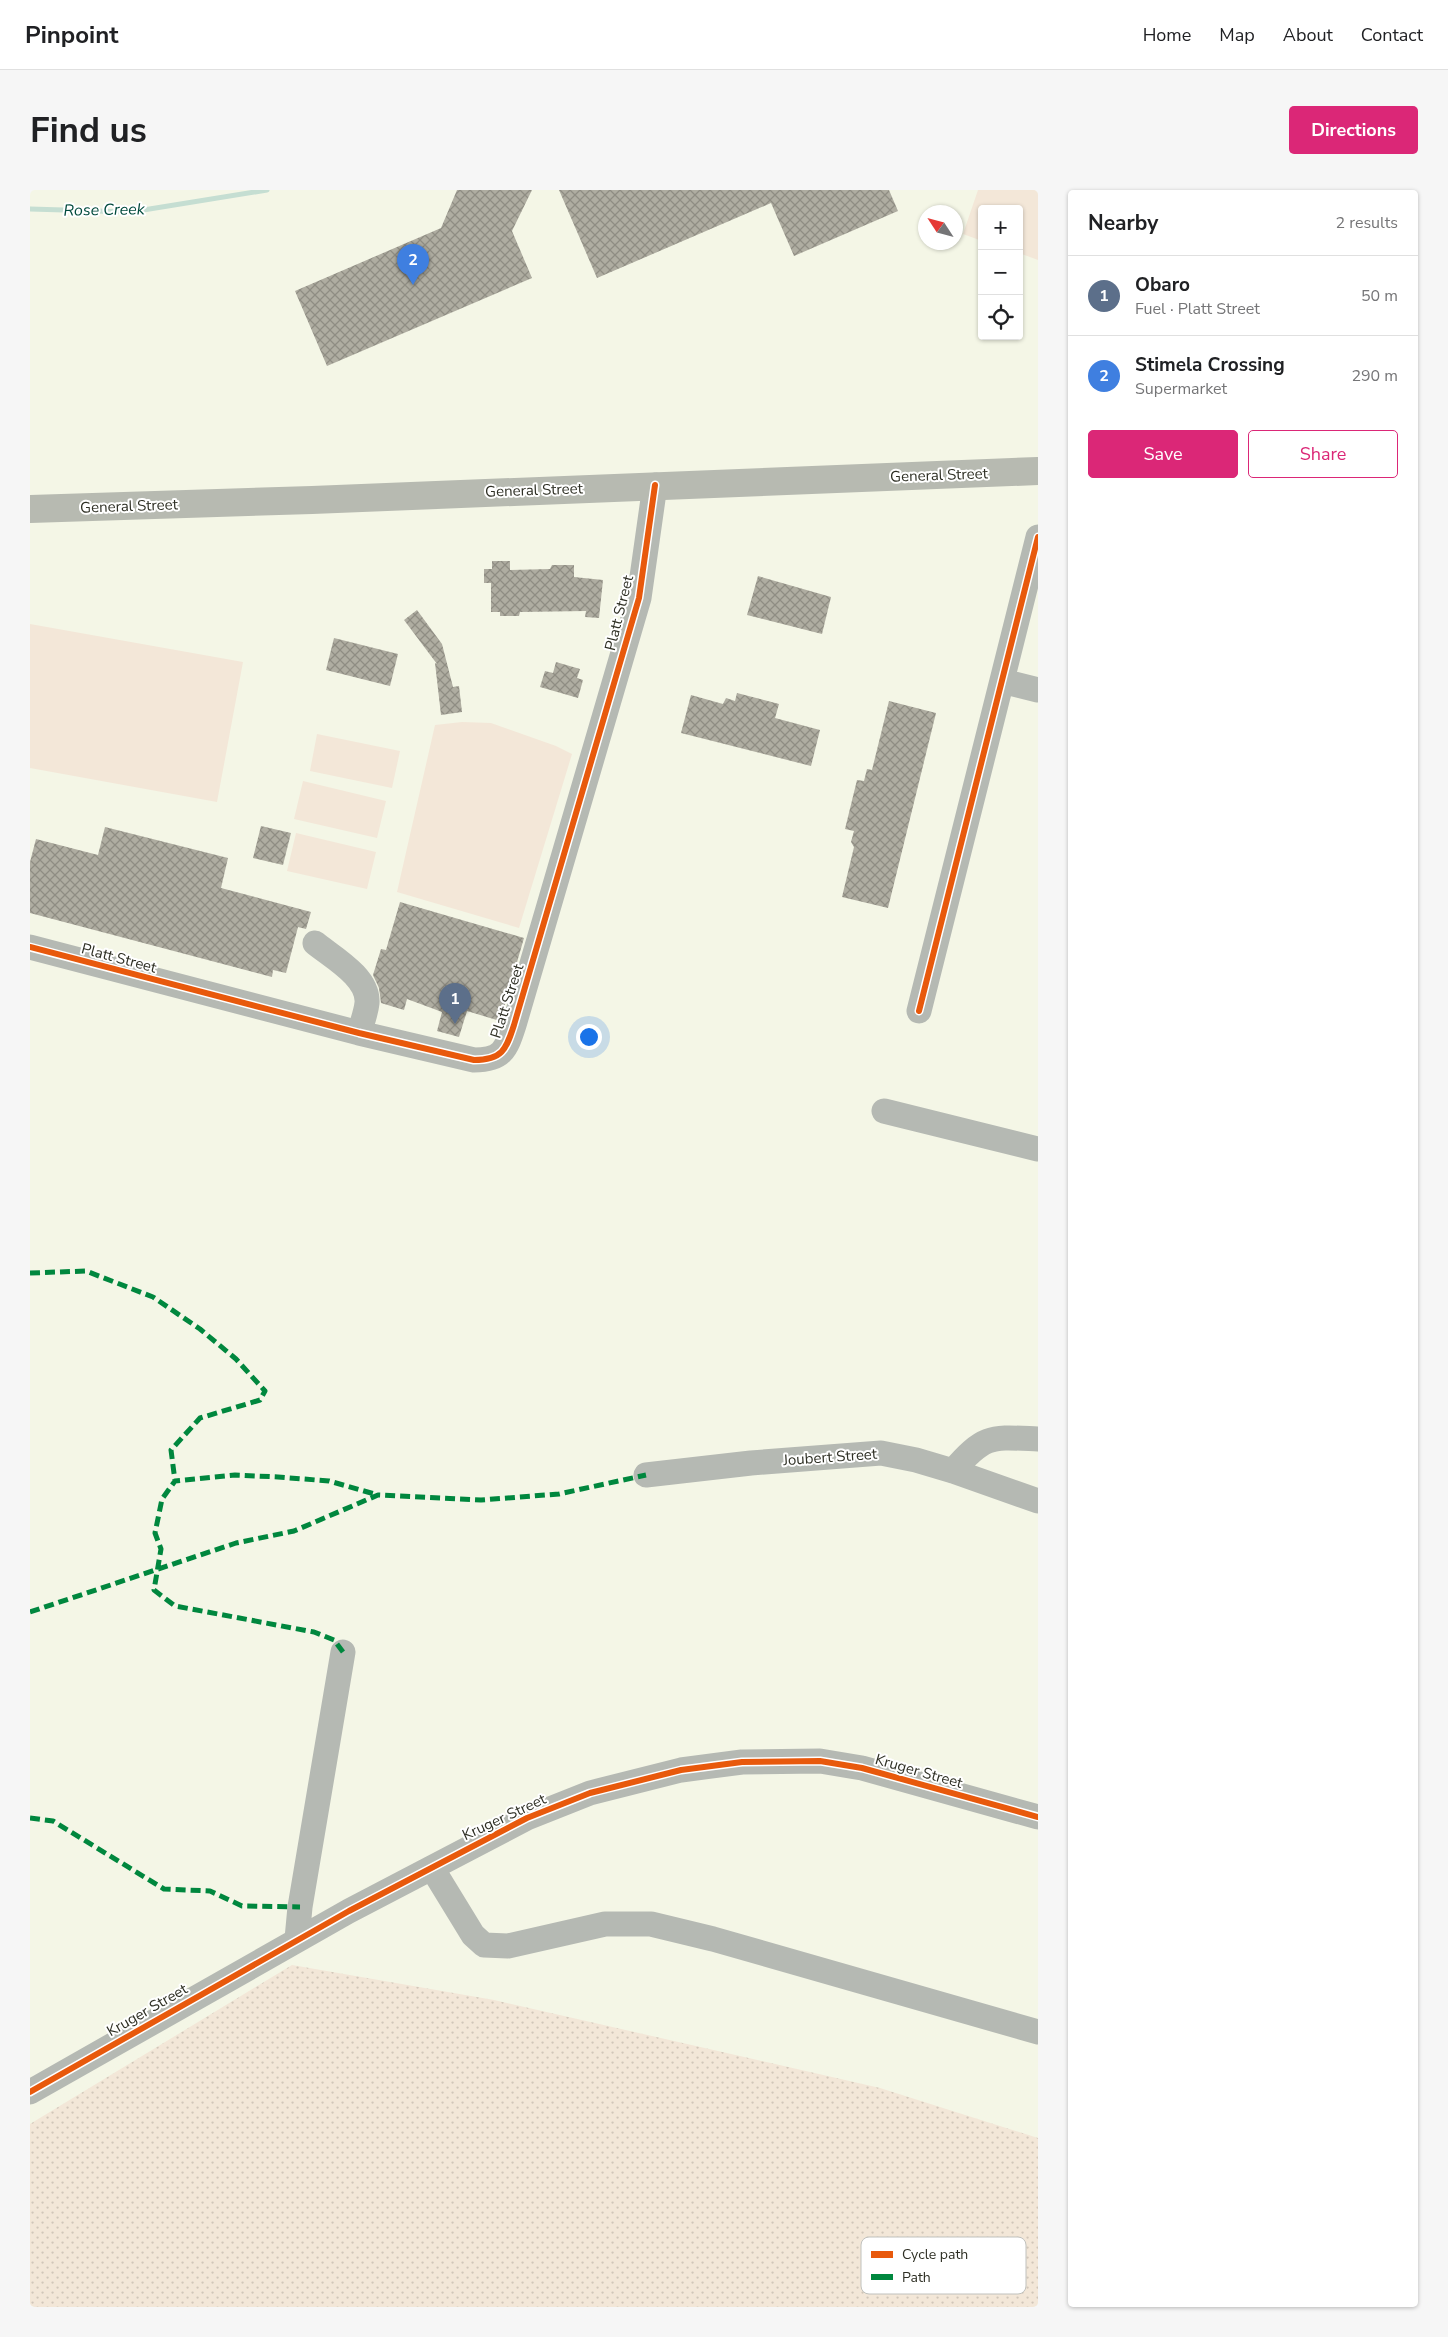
<!DOCTYPE html>
<html lang="en">
<head>
<meta charset="utf-8">
<style>
  :root { --surface:#fff; --page:#f6f6f6; --text:#202124; --muted:#757577; --line:#e0e0e0; --accent:#db2777 }
  body { margin:0; font-family:"Nunito Sans",sans-serif; background:var(--page); color:var(--text) }
  .controls { position:absolute; right:15px; top:15px; display:grid; overflow:hidden; border-radius:5px; box-shadow:0 1px 4px #0004 }
  .controls button { width:45px; height:45px; display:grid; place-items:center; padding:0; border:0; border-bottom:1px solid var(--line); background:var(--surface); color:var(--text); font:25px sans-serif }
  .compass { position:absolute; left:888px; top:15px; width:45px; height:45px; border-radius:50%; background:var(--surface); box-shadow:0 1px 4px #0004; rotate:306deg }
  .you { position:absolute; left:558px; top:846px; width:18px; height:18px; margin:-12px; border:4px solid #fff; border-radius:50%; background:#1a73e8; box-shadow:0 0 0 8px #1a73e833 }
  .badge { display:grid; place-items:center; width:32px; height:32px; border-radius:50%; background:var(--accent); color:#fff; font-size:16px; font-weight:700 }
  .pin { position:absolute; translate:-50% -41px; filter:drop-shadow(0 1px 2px #0008) }
  .pin::after { content:''; position:absolute; top:26px; width:18px; height:15px; background:inherit; clip-path:polygon(0 0,100% 0,50% 100%) }
  .list { margin:0; padding:0; list-style:none }
  h2 { display:flex; justify-content:space-between; align-items:center; height:65px; margin:0; padding:0 20px; font-size:21px }
  h2 small { font-size:16px; font-weight:400; color:var(--muted) }
  .list li { display:grid; grid-template-columns:32px 1fr auto; gap:15px; align-items:center; box-sizing:border-box; height:80px; padding:0 20px; border-top:1px solid var(--line) }
  .list b { display:block; font-size:19px; white-space:nowrap }
  .list p { margin:0; font-size:16px; white-space:nowrap; color:var(--muted) }
  .list em { font-size:16px; font-style:normal; color:var(--muted) }
  .actions { display:flex; gap:10px; padding:15px 20px }
  .actions a { flex:1; padding:11px 0; border:1px solid var(--accent); border-radius:5px; text-align:center; font-size:18px; color:var(--accent) }
  .actions .main { background:var(--accent); color:#fff }
  .icon { flex:none; width:28px; height:28px; fill:none; stroke:currentColor; stroke-width:2; stroke-linecap:round; stroke-linejoin:round }
  .map { position:relative; flex:none; width:1008px; height:2117px; overflow:hidden; border-radius:5px }
  header { display:flex; align-items:center; gap:30px; box-sizing:border-box; height:70px; padding:0 25px; background:var(--surface); border-bottom:1px solid var(--line) }
  header strong { font-size:24px }
  nav { display:flex; gap:28px; margin-inline-start:auto; font-size:18px }
  .intro { display:flex; align-items:center; justify-content:space-between; box-sizing:border-box; height:120px; padding:0 30px }
  h1 { margin:0; font-size:35px }
  .button { padding:12px 22px; border-radius:5px; background:var(--accent); color:#fff; font-size:18px; font-weight:700 }
  main { display:flex; gap:30px; padding:0 30px }
  aside { flex:1; background:var(--surface); border-radius:5px; box-shadow:0 1px 4px #0004 }
  .map>svg:first-child { display:block }
  .grass { fill:url(#grass-dots) }
  .pitch { fill:#f3e7d8 }
  .lines { fill:none; stroke-linecap:round; stroke-linejoin:round }
  .stream { stroke:#c5ded2; stroke-width:5 }
  .building { fill:url(#building-cross-hatch) }
  .minor { stroke:#b5b9b3; stroke-width:25 }
  .major { stroke:#b7bab1; stroke-width:28 }
  .quiet { stroke:#00873e; stroke-width:5; stroke-dasharray:10 5; stroke-linecap:butt }
  .cycleway-casing { stroke:#fff; stroke-width:9 }
  .cycleway { stroke:#e8590c; stroke-width:6 }
  .labels { text-anchor:middle; stroke-width:4; stroke-linejoin:round; paint-order:stroke }
  .street-label { font-size:15px; fill:#2e2f24; stroke:#fff }
  .water-label { font-size:16px; font-style:italic; fill:#004a3c; stroke:#fff }
  .key { fill:#fff; stroke:#c0c1bd; stroke-width:1 }
  .key-label { font-size:14px; fill:#2e2f24 }
</style>
</head>
<body>
<header>
<strong>Pinpoint</strong>
<nav><a>Home</a><a>Map</a><a>About</a><a>Contact</a></nav>
</header>
<div class="intro"><h1>Find us</h1><a class="button">Directions</a></div>
<main>
<div class="map">
<svg width="1008" height="2117" viewBox="0 0 1008 2117">
  <defs>
    <pattern id="grass-dots" width="8" height="8" patternUnits="userSpaceOnUse" patternTransform="scale(1.25)"><rect width="8" height="8" fill="#f3e7d8"/><path d="M2 2h.1M6 6h.1" fill="none" stroke="#d1c6b9" stroke-width="1.8" stroke-linecap="round"/></pattern>
    <pattern id="building-cross-hatch" width="8" height="8" patternUnits="userSpaceOnUse" patternTransform="scale(1.25)"><rect width="8" height="8" fill="#afada1"/><path d="M0 0l8 8M0 8l8-8" fill="none" stroke="#8f8d83"/></pattern>
  </defs>
  <rect width="100%" height="100%" fill="#f4f6e6"/>
  <path class="grass" d="M 262,1775 L 464,1810 L 850,1898 L 1008,1948 L 1008,2117 L 0,2117 L 0,1934 Z"/>
  <path class="pitch" d="M 948,0 L 1008,0 L 1008,70 L 989,63 L 989,19 L 952,19 L 952,51 L 933,44 Z
    M 0,434 L 213,472 L 187,612 L 0,578 Z
    M 432,532 L 461,533 L 526,556 L 542,564 L 489,738 L 367,702 L 405,535 Z
    M 287,544 L 370,561 L 362,598 L 280,581 Z
    M 273,591 L 356,611 L 347,648 L 264,629 Z
    M 266,643 L 346,662 L 337,699 L 257,681 Z"/>
  <g class="lines">
    <path class="stream" d="M 0,19 L 101,22 L 237,0"/>
  </g>
  <path class="building" d="M 427,0 L 502,0 L 482,41 L 502,88 L 297,176 L 265,101 L 411,38 Z
    M 529,0 L 859,0 L 868,21 L 764,66 L 741,13 L 567,88 Z
    M 462,371 L 480,371 L 480,380 L 520,379 L 522,375 L 544,375 L 544,387 L 573,390 L 569,428 L 555,427 L 556,421 L 490,422 L 489,426 L 470,426 L 470,422 L 461,422 L 461,393 L 454,393 L 454,379 L 462,379 Z
    M 728,386 L 801,407 L 792,444 L 717,425 Z
    M 387,420 L 412,454 L 423,497 L 429,496 L 432,522 L 411,525 L 405,473 L 407,474 L 374,430 Z
    M 304,448 L 368,464 L 360,496 L 296,480 Z
    M 526,472 L 550,479 L 547,488 L 553,490 L 548,508 L 510,497 L 515,481 L 523,483 Z
    M 707,503 L 749,514 L 745,528 L 790,540 L 781,576 L 651,543 L 661,505 L 693,514 L 696,508 L 705,511 Z
    M 859,511 L 906,523 L 858,718 L 812,707 L 824,657 L 821,652 L 824,641 L 815,639 L 827,590 L 834,591 L 837,579 L 842,580 Z
    M 231,636 L 261,643 L 253,675 L 223,668 Z
    M 75,637 L 198,668 L 191,698 L 281,722 L 276,739 L 268,737 L 256,783 L 243,780 L 242,787 L 0,723 L 0,672 L 6,649 L 68,665 Z
    M 370,712 L 494,748 L 470,831 L 437,821 L 429,847 L 407,841 L 412,822 L 377,809 L 374,820 L 351,813 L 349,798 L 343,785 L 351,759 L 356,760 Z"/>
  <g class="lines">
    <path class="minor" d="M 972,491 L 1008,500
      M 285,753 C 302,767 339,787 337,813 C 336,823 332,833 329,843
      M 0,757 L 329,843 L 444,870 C 472,870 476,860 484,835 L 609,408 L 625,295
      M 889,821 L 1008,347
      M 854,921 L 1008,959
      M 923,1281 C 955,1244 961,1247 1008,1249
      M 616,1285 L 721,1273 L 851,1263 L 886,1270 L 923,1281 L 1008,1311
      M 402,1678 L 443,1745 L 454,1755 L 478,1756 L 575,1734 L 621,1734 L 683,1749 L 1008,1842
      M 267,1749 L 270,1717 L 313,1462
      M 0,1902 L 319,1721 L 497,1628 L 560,1603 L 651,1580 L 712,1572 L 790,1571 L 832,1578 L 1008,1627"/>
    <path class="major" d="M 0,319 L 282,310 L 1008,281"/>
    <path class="quiet" d="M 0,1083 L 56,1081 L 123,1107 L 170,1139 L 206,1169 L 235,1201 L 230,1210 L 170,1228 L 141,1260 L 145,1291
      M 0,1422 L 206,1353 L 264,1341 L 348,1305 L 451,1310 L 529,1304 L 616,1285
      M 313,1462 L 304,1450 L 284,1442 L 145,1416 L 124,1400 L 131,1359 L 125,1343 L 132,1309 L 145,1291 L 205,1285 L 248,1287 L 299,1291 L 348,1305
      M 0,1628 L 23,1631 L 134,1699 L 180,1701 L 212,1716 L 270,1717"/>
    <g class="cycleway-casing">
      <path id="cycleway" d="M 0,757 L 329,843 L 444,870 C 472,870 476,860 484,835 L 609,408 L 625,295
        M 889,821 L 1008,347
        M 0,1902 L 319,1721 L 497,1628 L 560,1603 L 651,1580 L 712,1572 L 790,1571 L 832,1578 L 1008,1627"/>
    </g>
    <use href="#cycleway" class="cycleway"/>
  </g>
  <g class="labels">
    <g class="street-label">
      <text transform="translate(909 285) rotate(-2)" y="5">General Street</text>
      <text transform="translate(504 300) rotate(-2)" y="5">General Street</text>
      <text transform="translate(99 316) rotate(-2)" y="5">General Street</text>
      <text transform="translate(589 423) rotate(-76)" y="5">Platt Street</text>
      <text transform="translate(89 768) rotate(15)" y="5">Platt Street</text>
      <text transform="translate(477 811) rotate(-72)" y="5">Platt Street</text>
      <text transform="translate(800 1267) rotate(-4)" y="5">Joubert Street</text>
      <text transform="translate(889 1581) rotate(16)" y="5">Kruger Street</text>
      <text transform="translate(474 1627) rotate(-25)" y="5">Kruger Street</text>
      <text transform="translate(117 1820) rotate(-30)" y="5">Kruger Street</text>
    </g>
    <g class="water-label">
      <text transform="translate(74 19) rotate(-1)" y="6">Rose Creek</text>
    </g>
  </g>
  <rect x="831" y="2047" width="165" height="57" rx="8" class="key"/>
  <rect x="841" y="2061" width="22" height="7" fill="#e8590c"/>
  <rect x="841" y="2084" width="22" height="6" fill="#00873e"/>
  <g class="key-label">
    <text x="872" y="2069">Cycle path</text>
    <text x="872" y="2092">Path</text>
  </g>
</svg>
<div class="controls">
<button>+</button>
<button>−</button>
<button><svg class="icon" aria-label="locate" viewBox="0 0 24 24"><circle cx="12" cy="12" r="6"/><path d="M12 2v4M12 18v4M2 12h4M18 12h4"/></svg></button>
</div>
<svg class="compass" viewBox="-18 -18 36 36"><path d="M0-13l5 13h-10z" fill="#e53935"/><path d="M0 13l5-13h-10z" fill="#757577"/></svg>
<div class="you"></div>
<div class="pin badge" style="left:425px;top:834px;background:#5c6f8a">1</div>
<div class="pin badge" style="left:383px;top:95px;background:#3f7fe0">2</div>
</div>
<aside>
<h2>Nearby<small>2 results</small></h2>
<ul class="list">
<li><span class="badge" style="background:#5c6f8a">1</span><div><b>Obaro</b><p>Fuel · Platt Street</p></div><em>50 m</em></li>
<li><span class="badge" style="background:#3f7fe0">2</span><div><b>Stimela Crossing</b><p>Supermarket</p></div><em>290 m</em></li>
</ul>
<div class="actions"><a class="main">Save</a><a>Share</a></div>
</aside>
</main>
</body>
</html>
